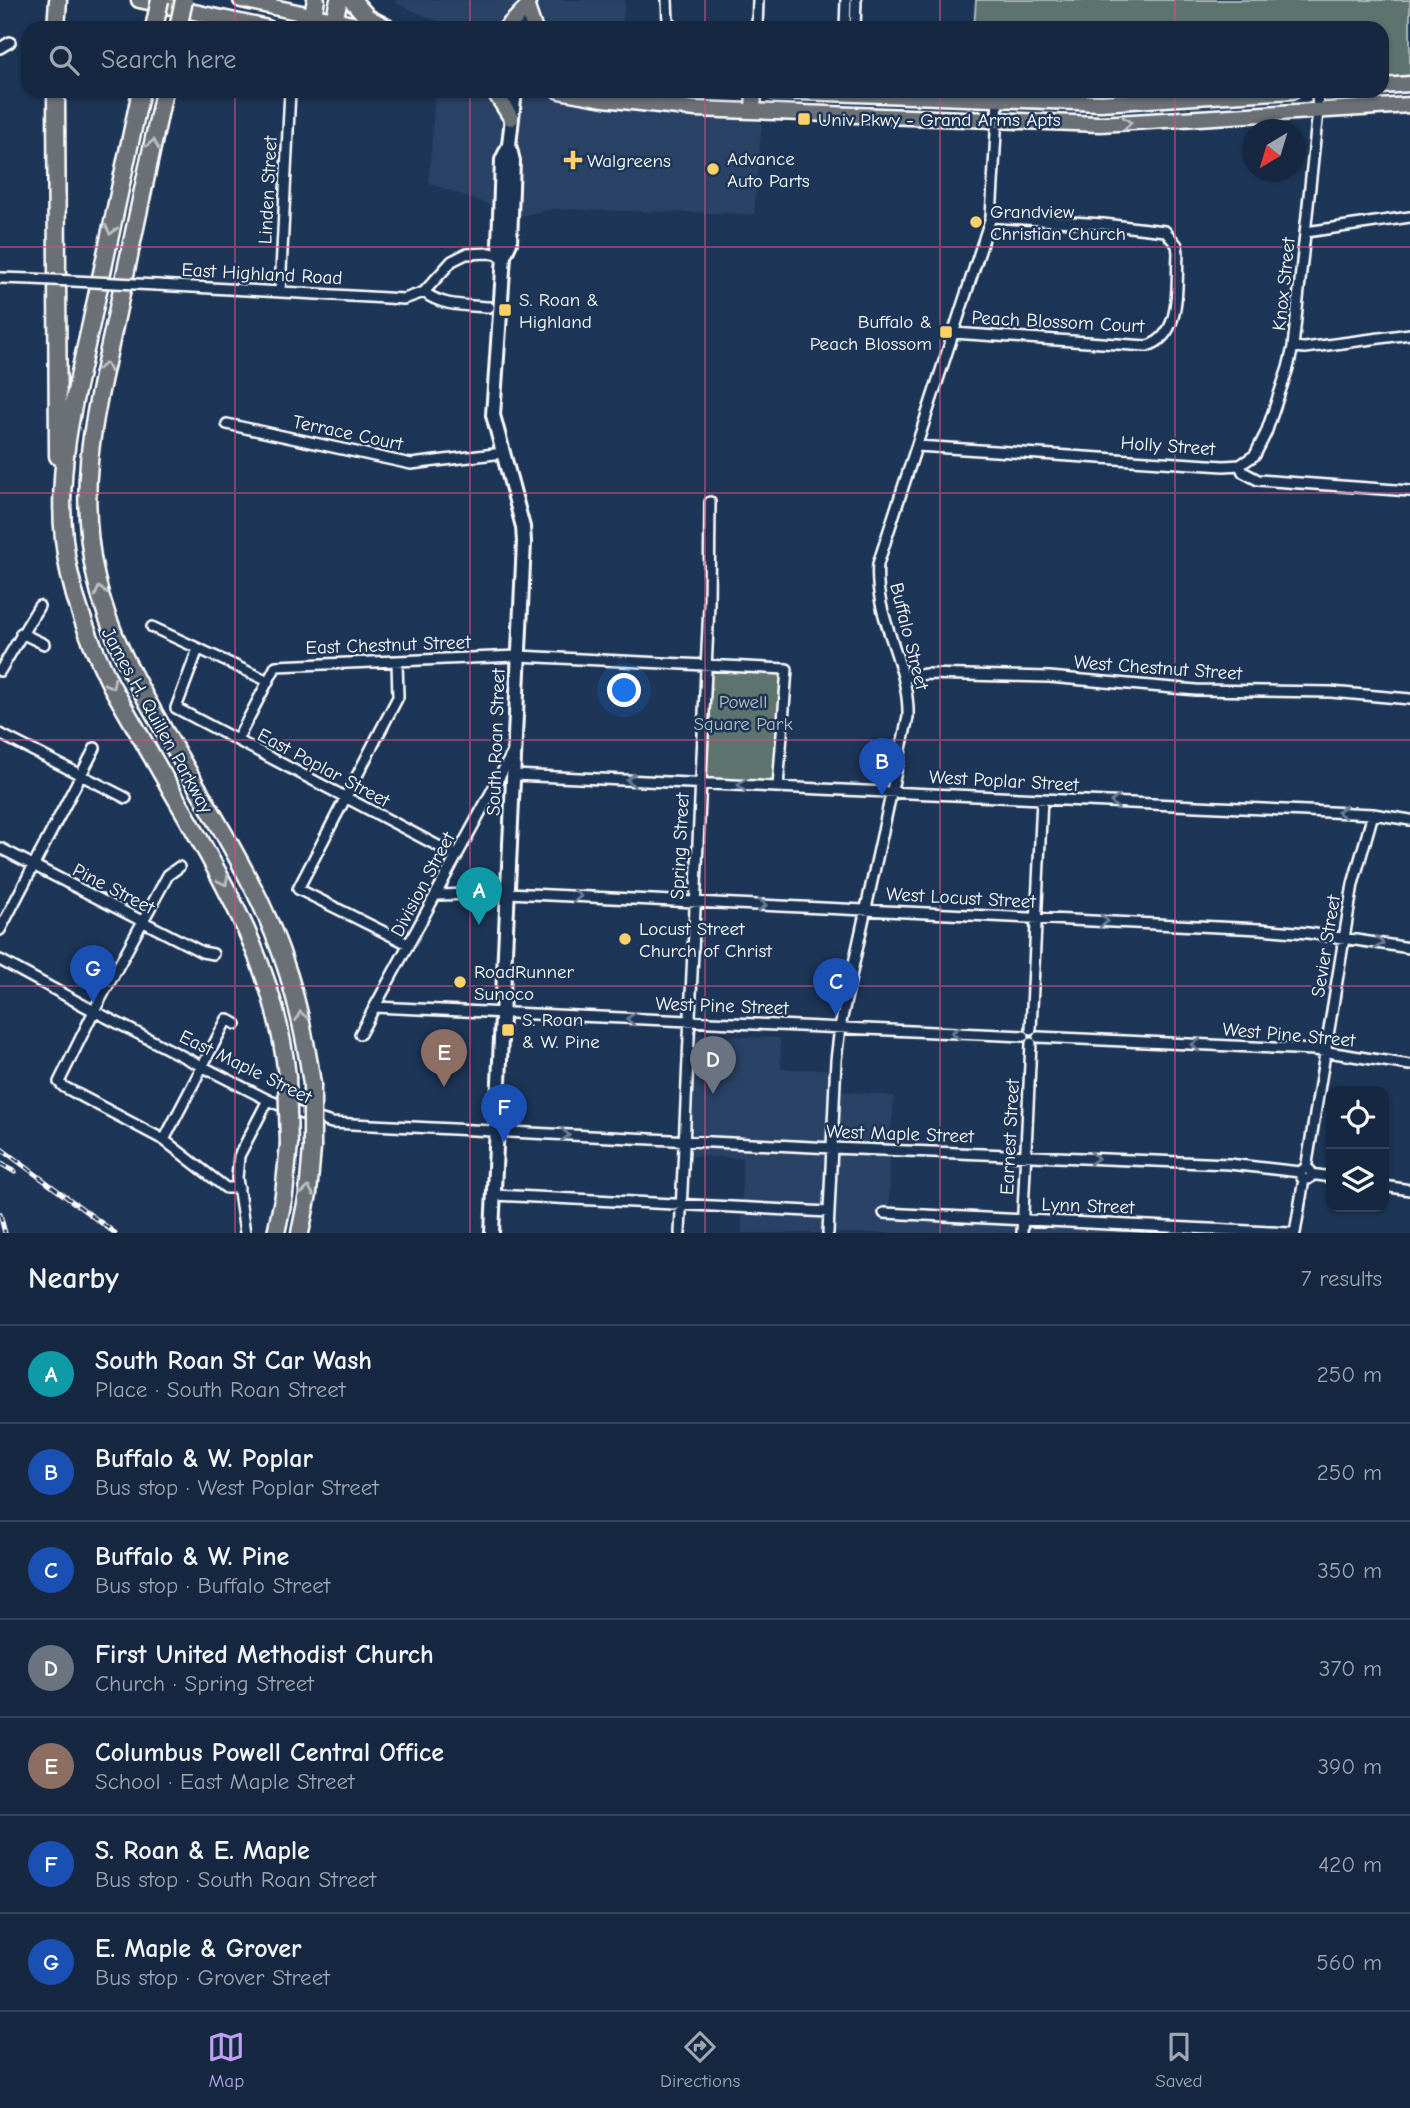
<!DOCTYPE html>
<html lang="en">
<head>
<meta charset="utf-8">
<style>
  :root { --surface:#162841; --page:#23344c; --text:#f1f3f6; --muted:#9ea6b1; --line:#35445a; --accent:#bca0f2 }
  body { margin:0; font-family:"Comic Neue",sans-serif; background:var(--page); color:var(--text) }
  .controls { position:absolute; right:21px; bottom:21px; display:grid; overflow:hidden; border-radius:14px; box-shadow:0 2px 5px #0004 }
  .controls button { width:63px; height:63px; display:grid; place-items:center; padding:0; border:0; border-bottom:2px solid var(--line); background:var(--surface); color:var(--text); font:35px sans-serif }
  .compass { position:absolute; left:1242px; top:119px; width:63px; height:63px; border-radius:50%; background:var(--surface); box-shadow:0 2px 5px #0004; rotate:218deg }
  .you { position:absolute; left:625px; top:691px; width:24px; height:24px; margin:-18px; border:5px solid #fff; border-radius:50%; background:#1a73e8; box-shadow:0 0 0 10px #1a73e833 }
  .badge { display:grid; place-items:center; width:46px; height:46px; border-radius:50%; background:var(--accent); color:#fff; font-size:23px; font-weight:700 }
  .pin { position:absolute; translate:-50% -58px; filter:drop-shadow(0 2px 4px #0008) }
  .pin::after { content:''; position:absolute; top:37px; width:24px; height:21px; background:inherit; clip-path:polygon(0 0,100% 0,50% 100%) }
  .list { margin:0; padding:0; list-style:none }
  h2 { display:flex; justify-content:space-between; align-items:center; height:91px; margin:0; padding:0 28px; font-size:30px }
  h2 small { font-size:23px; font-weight:400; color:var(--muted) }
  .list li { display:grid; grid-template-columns:46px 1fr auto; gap:21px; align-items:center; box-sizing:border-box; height:98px; padding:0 28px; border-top:2px solid var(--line) }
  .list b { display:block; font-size:26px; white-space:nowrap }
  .list p { margin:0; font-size:23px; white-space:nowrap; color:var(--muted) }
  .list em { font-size:23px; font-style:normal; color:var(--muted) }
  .icon { flex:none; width:38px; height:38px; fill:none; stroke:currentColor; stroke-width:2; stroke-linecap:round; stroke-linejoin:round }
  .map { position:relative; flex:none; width:1410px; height:1233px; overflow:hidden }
  .search { position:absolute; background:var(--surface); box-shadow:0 2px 5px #0004; left:21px; right:21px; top:21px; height:77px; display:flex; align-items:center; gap:18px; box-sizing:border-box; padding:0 24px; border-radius:21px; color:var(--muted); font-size:26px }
  .sheet { height:777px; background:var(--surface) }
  nav { display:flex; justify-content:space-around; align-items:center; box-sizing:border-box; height:98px; border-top:2px solid var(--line); background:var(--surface); font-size:19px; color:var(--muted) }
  nav a { display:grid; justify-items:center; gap:4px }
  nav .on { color:var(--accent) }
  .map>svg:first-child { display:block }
  .built { fill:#2c4266 }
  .green { fill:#5b736e; stroke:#adb9b6; stroke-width:2 }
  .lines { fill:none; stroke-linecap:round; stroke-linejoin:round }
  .minor-casing { stroke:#fff; stroke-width:14 }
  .secondary-casing { stroke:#fff; stroke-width:18 }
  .trunk-casing { stroke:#fff; stroke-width:19 }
  .motorway-casing { stroke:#fff; stroke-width:21 }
  .minor { stroke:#1d3557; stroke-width:9 }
  .secondary { stroke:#1d3557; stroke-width:12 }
  .trunk { stroke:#6b6f75; stroke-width:14 }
  .motorway { stroke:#6b6f75; stroke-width:16 }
  .rail-casing { stroke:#fff; stroke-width:5 }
  .rail { stroke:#1d3557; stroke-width:2.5; stroke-dasharray:8; stroke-linecap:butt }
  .minor-bridge-casing { stroke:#fff; stroke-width:14; stroke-linecap:butt }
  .motorway-bridge-casing { stroke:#fff; stroke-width:21; stroke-linecap:butt }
  .minor-bridge { stroke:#1d3557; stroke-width:9 }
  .motorway-bridge { stroke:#6b6f75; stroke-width:16 }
  .oneway { stroke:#bcbec1 }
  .oneway2 { stroke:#6c7c92 }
  .grid { fill:none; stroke:#d15284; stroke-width:2; stroke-opacity:0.55 }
  .poi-dot { fill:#ffd166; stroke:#1d3557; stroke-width:2.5 }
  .labels { text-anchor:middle; stroke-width:5; stroke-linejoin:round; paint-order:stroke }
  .poi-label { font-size:19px; fill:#fff; stroke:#1d3557; text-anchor:start }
  .street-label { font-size:19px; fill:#fff; stroke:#1d3557 }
  .park-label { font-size:19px; fill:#b5c0be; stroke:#1d3557 }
</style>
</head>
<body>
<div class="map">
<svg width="1410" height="1233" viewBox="0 0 1410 1233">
  <rect width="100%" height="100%" fill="#1d3557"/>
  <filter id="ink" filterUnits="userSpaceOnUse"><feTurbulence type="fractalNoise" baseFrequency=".0143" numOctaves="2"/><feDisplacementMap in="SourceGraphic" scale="14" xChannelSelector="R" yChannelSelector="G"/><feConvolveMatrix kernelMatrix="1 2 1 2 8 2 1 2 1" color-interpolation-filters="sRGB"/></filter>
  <g filter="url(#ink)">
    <path class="built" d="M 396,0 L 625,0 L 622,28 L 452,28 L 396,3 Z
      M 435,91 L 508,91 L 762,122 L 754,214 L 552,209 L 520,216 L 429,183 Z
      M 696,1035 L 780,1038 L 781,1069 L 843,1069 L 841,1091 L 894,1096 L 890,1143 L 889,1218 L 1223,1233 L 742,1233 L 742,1158 L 692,1156 Z"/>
    <path class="green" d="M 976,0 L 1410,0 L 1410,78 L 1382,80 L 1382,28 L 974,28 Z
      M 971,91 L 1206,91 L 1121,96 Z
      M 709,668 L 778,671 L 783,677 L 773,782 L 704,779 Z"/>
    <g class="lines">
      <g class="minor-casing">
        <path id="minor" d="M 667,0 L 668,21 L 675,28
          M 757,28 L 758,0
          M 845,28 L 846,0
          M 855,28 L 856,0
          M 0,48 L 10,42
          M 1306,232 L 1410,217
          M 0,278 L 31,279
          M 157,285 L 404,299 L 424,292 L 452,261 L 466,254 L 489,253 L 504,256
          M 280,291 L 290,91
          M 424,292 C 442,307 467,305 489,307
          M 953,333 L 1147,346 C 1183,336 1176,284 1178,253 L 1177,245 L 1165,231 L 1103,224 L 991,217
          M 1293,347 L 1305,348 L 1410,334
          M 227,424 L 411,464 L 503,453
          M 917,446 L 1224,466 L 1240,465 L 1255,455 L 1266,433 L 1288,368 L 1293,347 L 1318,111 L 1317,91
          M 1240,465 L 1243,472 L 1258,480 L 1410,491
          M 152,627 L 268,681
          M 21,633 L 44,644
          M 198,649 L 176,708 L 457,856
          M 397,661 L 398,697 L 298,889 L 408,944
          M 0,671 L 39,606
          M 904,677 L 926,674 L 1049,677 L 1196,690 L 1331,692 L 1410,699
          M 0,734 L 126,798
          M 237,740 L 276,666 L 518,656 L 787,669 L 778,787
          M 513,775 L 1373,814 L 1410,820
          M 0,848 L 202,952 L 213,954
          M 179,867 L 168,875 L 94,1011 L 59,1082 L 64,1087 L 164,1140 L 226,1188 L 239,1188
          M 437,895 L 508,893 L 1260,929 L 1308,933 L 1410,948
          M 0,930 L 95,748
          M 0,960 L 94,1011 L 268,1100 L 296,1112 L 332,1123 L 832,1148 L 1229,1164 L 1300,1172
          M 375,1007 L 1024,1036
          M 1031,1029 L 1042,799
          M 360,1034 L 513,752
          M 1038,1037 L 1315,1050 L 1410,1065
          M 164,1140 L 227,1019 L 236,1024
          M1300.5 1174a5.5 5.5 0 1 1 11 0a5.5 5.5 0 1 1-11 0Z
          M 1306,1169 L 1353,884 L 1373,814
          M 1311,1174 L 1331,1177
          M 1384,1186 L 1410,1190
          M 494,1195 L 829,1212
          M 884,1213 L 1290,1233
          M 245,1233 L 237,1178 L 239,1156 L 268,1100
          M 680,1233 L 709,605 L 710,502
          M 828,1233 L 836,1060 L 840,1027 L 908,717 C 910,664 873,617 878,564 L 991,217 L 998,99
          M 1022,1233 L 1031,1043
          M 1295,1233 L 1304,1179"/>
      </g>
      <g class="secondary-casing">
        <path id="secondary" d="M 524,28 L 529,0
          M 504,256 L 499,244 L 502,160 L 509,145
          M 492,1233 L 524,542 L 523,527 L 493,415 L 504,256 L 510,243 L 513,161 L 509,145 L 515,91"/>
      </g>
      <g class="trunk-casing">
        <path id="trunk" d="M 139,0 L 268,28
          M 241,0 L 371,28
          M 506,28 L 527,7 L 534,28
          M 1382,86 L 1410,84
          M 494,91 L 511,118
          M 559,91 L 604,99 L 696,109 L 1100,124 L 1410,105
          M 773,91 L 1101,103 L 1293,91
          M 753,111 L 754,91"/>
      </g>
      <g class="motorway-casing">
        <path id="motorway" d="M 352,0 L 368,18 L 387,28
          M 56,28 L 58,0
          M 310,28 L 316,0
          M 332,28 L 339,0
          M 56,91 L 58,456
          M 141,91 C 124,169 107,247 91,324 C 75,395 56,466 64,539 C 69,591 88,638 111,685 C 137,730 162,774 188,819 C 235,901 278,982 287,1077
          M 164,91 C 149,163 133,235 118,308 C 98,403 74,480 96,578 C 108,632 135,681 162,727 C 190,776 220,824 246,874 C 283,942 301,1007 312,1084
          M 276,1233 L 284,1195 L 289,1144
          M 300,1233 L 308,1194 L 312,1148"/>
      </g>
      <use href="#minor" class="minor"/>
      <use href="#secondary" class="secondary"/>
      <use href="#trunk" class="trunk"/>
      <use href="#motorway" class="motorway"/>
      <g class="rail-casing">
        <path id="rail" d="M 0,1148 L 115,1233
          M 0,1163 L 15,1172
          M 0,1214 L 5,1233"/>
      </g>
      <use href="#rail" class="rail"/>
      <g class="minor-bridge-casing">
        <path id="minor-bridge" d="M 31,279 L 157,285"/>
      </g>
      <g class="motorway-bridge-casing">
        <path id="motorway-bridge" d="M 154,28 L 160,0
          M 178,28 L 184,0
          M 287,1077 L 289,1144
          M 312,1084 L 312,1148"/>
      </g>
      <use href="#minor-bridge" class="minor-bridge"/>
      <use href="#motorway-bridge" class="motorway-bridge"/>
    </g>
    <defs><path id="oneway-chevron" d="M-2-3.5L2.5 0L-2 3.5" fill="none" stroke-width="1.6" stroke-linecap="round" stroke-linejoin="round" transform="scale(1.75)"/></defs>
    <g class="oneway">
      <use href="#oneway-chevron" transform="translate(1127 123) rotate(-4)"/>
      <use href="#oneway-chevron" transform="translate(153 144) rotate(-78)"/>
      <use href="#oneway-chevron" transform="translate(111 230) rotate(102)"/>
      <use href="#oneway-chevron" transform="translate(105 367) rotate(-78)"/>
      <use href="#oneway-chevron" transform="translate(100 591) rotate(-106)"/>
      <use href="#oneway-chevron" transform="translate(111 684) rotate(62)"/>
      <use href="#oneway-chevron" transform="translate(224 881) rotate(62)"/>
      <use href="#oneway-chevron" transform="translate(301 1016) rotate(-101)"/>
      <use href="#oneway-chevron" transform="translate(308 1191) rotate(-82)"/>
    </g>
    <g class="oneway2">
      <use href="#oneway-chevron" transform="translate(631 780) rotate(-178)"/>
      <use href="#oneway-chevron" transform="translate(742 785) rotate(-177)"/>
      <use href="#oneway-chevron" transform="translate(1115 802) rotate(-177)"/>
      <use href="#oneway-chevron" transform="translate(1342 812) rotate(-178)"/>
      <use href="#oneway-chevron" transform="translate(577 896) rotate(3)"/>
      <use href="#oneway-chevron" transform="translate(762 905) rotate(3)"/>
      <use href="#oneway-chevron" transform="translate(1104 921) rotate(3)"/>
      <use href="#oneway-chevron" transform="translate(1379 943) rotate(9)"/>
      <use href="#oneway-chevron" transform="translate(631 1019) rotate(-177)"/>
      <use href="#oneway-chevron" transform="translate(956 1033) rotate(-178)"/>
      <use href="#oneway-chevron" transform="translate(1196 1045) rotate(-177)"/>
      <use href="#oneway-chevron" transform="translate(565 1135) rotate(3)"/>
      <use href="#oneway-chevron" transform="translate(1094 1158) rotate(2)"/>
    </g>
  </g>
  <path class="grid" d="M 235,0 L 235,28M 470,0 L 470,28M 705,0 L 705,28M 940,0 L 940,28M 1175,0 L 1175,28M 235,91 L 235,1233M 470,91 L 470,1233M 705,91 L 705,1233M 940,91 L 940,1233M 1175,91 L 1175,1233M 0,247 L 1410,247M 0,493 L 1410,493M 0,740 L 1410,740M 0,986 L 1410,986"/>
  <g class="poi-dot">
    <rect x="797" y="112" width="14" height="14" rx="3.5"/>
    <path d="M569.5 149.5h7v7h7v7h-7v7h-7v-7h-7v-7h7z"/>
    <circle cx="713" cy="169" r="7"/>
    <circle cx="976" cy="222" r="7"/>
    <rect x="498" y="303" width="14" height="14" rx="3.5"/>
    <rect x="939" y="325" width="14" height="14" rx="3.5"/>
    <circle cx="625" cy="939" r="7"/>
    <circle cx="460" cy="982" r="7"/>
    <rect x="501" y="1023" width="14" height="14" rx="3.5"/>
  </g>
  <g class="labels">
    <g class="poi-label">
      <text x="818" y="126">Univ Pkwy - Grand Arms Apts</text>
      <text x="727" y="165">Advance<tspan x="727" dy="22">Auto Parts</tspan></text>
      <text x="587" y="167">Walgreens</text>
      <text x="990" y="218">Grandview<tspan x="990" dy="22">Christian Church</tspan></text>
      <text x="519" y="306">S. Roan &amp;<tspan x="519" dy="22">Highland</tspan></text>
      <text x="932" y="328" text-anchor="end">Buffalo &amp;<tspan x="932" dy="22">Peach Blossom</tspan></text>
      <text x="639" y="935">Locust Street<tspan x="639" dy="22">Church of Christ</tspan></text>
      <text x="474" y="978">RoadRunner<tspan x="474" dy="22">Sunoco</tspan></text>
      <text x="522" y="1026">S. Roan<tspan x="522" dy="22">&amp; W. Pine</tspan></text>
    </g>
    <g class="street-label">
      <text transform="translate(267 190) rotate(-87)" y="7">Linden Street</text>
      <text transform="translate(262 273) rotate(3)" y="7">East Highland Road</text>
      <text transform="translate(1283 284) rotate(-84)" y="7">Knox Street</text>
      <text transform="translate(1058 321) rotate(3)" y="7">Peach Blossom Court</text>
      <text transform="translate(348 432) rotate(12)" y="7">Terrace Court</text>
      <text transform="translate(1168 445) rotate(4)" y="7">Holly Street</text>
      <text transform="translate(910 636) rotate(76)" y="7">Buffalo Street</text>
      <text transform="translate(388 644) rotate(-2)" y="7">East Chestnut Street</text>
      <text transform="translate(1158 667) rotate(4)" y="7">West Chestnut Street</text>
      <text transform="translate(158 720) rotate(61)" y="7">James H. Quillen Parkway</text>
      <text transform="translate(495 742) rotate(-88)" y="7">South Roan Street</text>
      <text transform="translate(324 767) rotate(28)" y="7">East Poplar Street</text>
      <text transform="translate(1004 780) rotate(3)" y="7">West Poplar Street</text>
      <text transform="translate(679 846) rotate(-87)" y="7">Spring Street</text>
      <text transform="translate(422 884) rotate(-62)" y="7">Division Street</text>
      <text transform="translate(114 888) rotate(27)" y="7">Pine Street</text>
      <text transform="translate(961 897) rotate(3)" y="7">West Locust Street</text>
      <text transform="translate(1325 946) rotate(-81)" y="7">Sevier Street</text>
      <text transform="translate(722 1005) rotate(2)" y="7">West Pine Street</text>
      <text transform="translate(1289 1034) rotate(5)" y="7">West Pine Street</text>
      <text transform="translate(246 1066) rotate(26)" y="7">East Maple Street</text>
      <text transform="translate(900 1133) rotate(2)" y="7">West Maple Street</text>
      <text transform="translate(1009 1137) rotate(-87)" y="7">Earnest Street</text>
      <text transform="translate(1088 1205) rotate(2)" y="7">Lynn Street</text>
    </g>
    <g class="park-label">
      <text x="743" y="708">Powell<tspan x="743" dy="22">Square Park</tspan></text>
    </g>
  </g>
</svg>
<div class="controls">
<button><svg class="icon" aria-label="locate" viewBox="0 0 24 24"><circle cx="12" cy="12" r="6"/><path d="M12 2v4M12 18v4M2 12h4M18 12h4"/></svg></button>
<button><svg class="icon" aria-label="layers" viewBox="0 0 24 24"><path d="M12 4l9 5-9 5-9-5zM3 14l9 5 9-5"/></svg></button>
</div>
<svg class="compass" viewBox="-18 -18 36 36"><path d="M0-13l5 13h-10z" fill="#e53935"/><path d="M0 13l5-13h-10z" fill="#9ea6b1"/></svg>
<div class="you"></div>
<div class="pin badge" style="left:479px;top:925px;background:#0f9aa8">A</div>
<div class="pin badge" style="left:882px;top:796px;background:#1a4fb4">B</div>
<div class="pin badge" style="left:836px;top:1016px;background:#1a4fb4">C</div>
<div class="pin badge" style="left:713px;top:1094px;background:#6b7280">D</div>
<div class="pin badge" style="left:444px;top:1087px;background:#8d6e63">E</div>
<div class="pin badge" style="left:504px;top:1142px;background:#1a4fb4">F</div>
<div class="pin badge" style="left:93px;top:1003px;background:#1a4fb4">G</div>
<div class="search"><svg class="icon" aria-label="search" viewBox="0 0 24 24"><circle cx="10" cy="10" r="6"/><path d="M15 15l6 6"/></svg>Search here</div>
</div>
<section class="sheet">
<h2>Nearby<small>7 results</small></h2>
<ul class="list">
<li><span class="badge" style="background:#0f9aa8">A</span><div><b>South Roan St Car Wash</b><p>Place · South Roan Street</p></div><em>250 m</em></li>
<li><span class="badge" style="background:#1a4fb4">B</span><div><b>Buffalo &amp; W. Poplar</b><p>Bus stop · West Poplar Street</p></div><em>250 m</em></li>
<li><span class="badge" style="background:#1a4fb4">C</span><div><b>Buffalo &amp; W. Pine</b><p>Bus stop · Buffalo Street</p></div><em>350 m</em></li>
<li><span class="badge" style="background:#6b7280">D</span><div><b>First United Methodist Church</b><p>Church · Spring Street</p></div><em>370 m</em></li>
<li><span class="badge" style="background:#8d6e63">E</span><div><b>Columbus Powell Central Office</b><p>School · East Maple Street</p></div><em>390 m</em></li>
<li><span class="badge" style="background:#1a4fb4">F</span><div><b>S. Roan &amp; E. Maple</b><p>Bus stop · South Roan Street</p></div><em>420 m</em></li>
<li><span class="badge" style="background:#1a4fb4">G</span><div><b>E. Maple &amp; Grover</b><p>Bus stop · Grover Street</p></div><em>560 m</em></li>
</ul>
</section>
<nav>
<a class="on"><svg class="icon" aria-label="map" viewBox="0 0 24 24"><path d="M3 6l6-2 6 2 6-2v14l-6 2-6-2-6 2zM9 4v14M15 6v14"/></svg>Map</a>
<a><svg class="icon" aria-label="directions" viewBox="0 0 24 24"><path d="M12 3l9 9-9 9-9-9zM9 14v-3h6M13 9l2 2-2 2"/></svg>Directions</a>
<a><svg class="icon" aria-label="saved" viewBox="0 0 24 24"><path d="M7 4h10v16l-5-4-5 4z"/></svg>Saved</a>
</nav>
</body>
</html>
